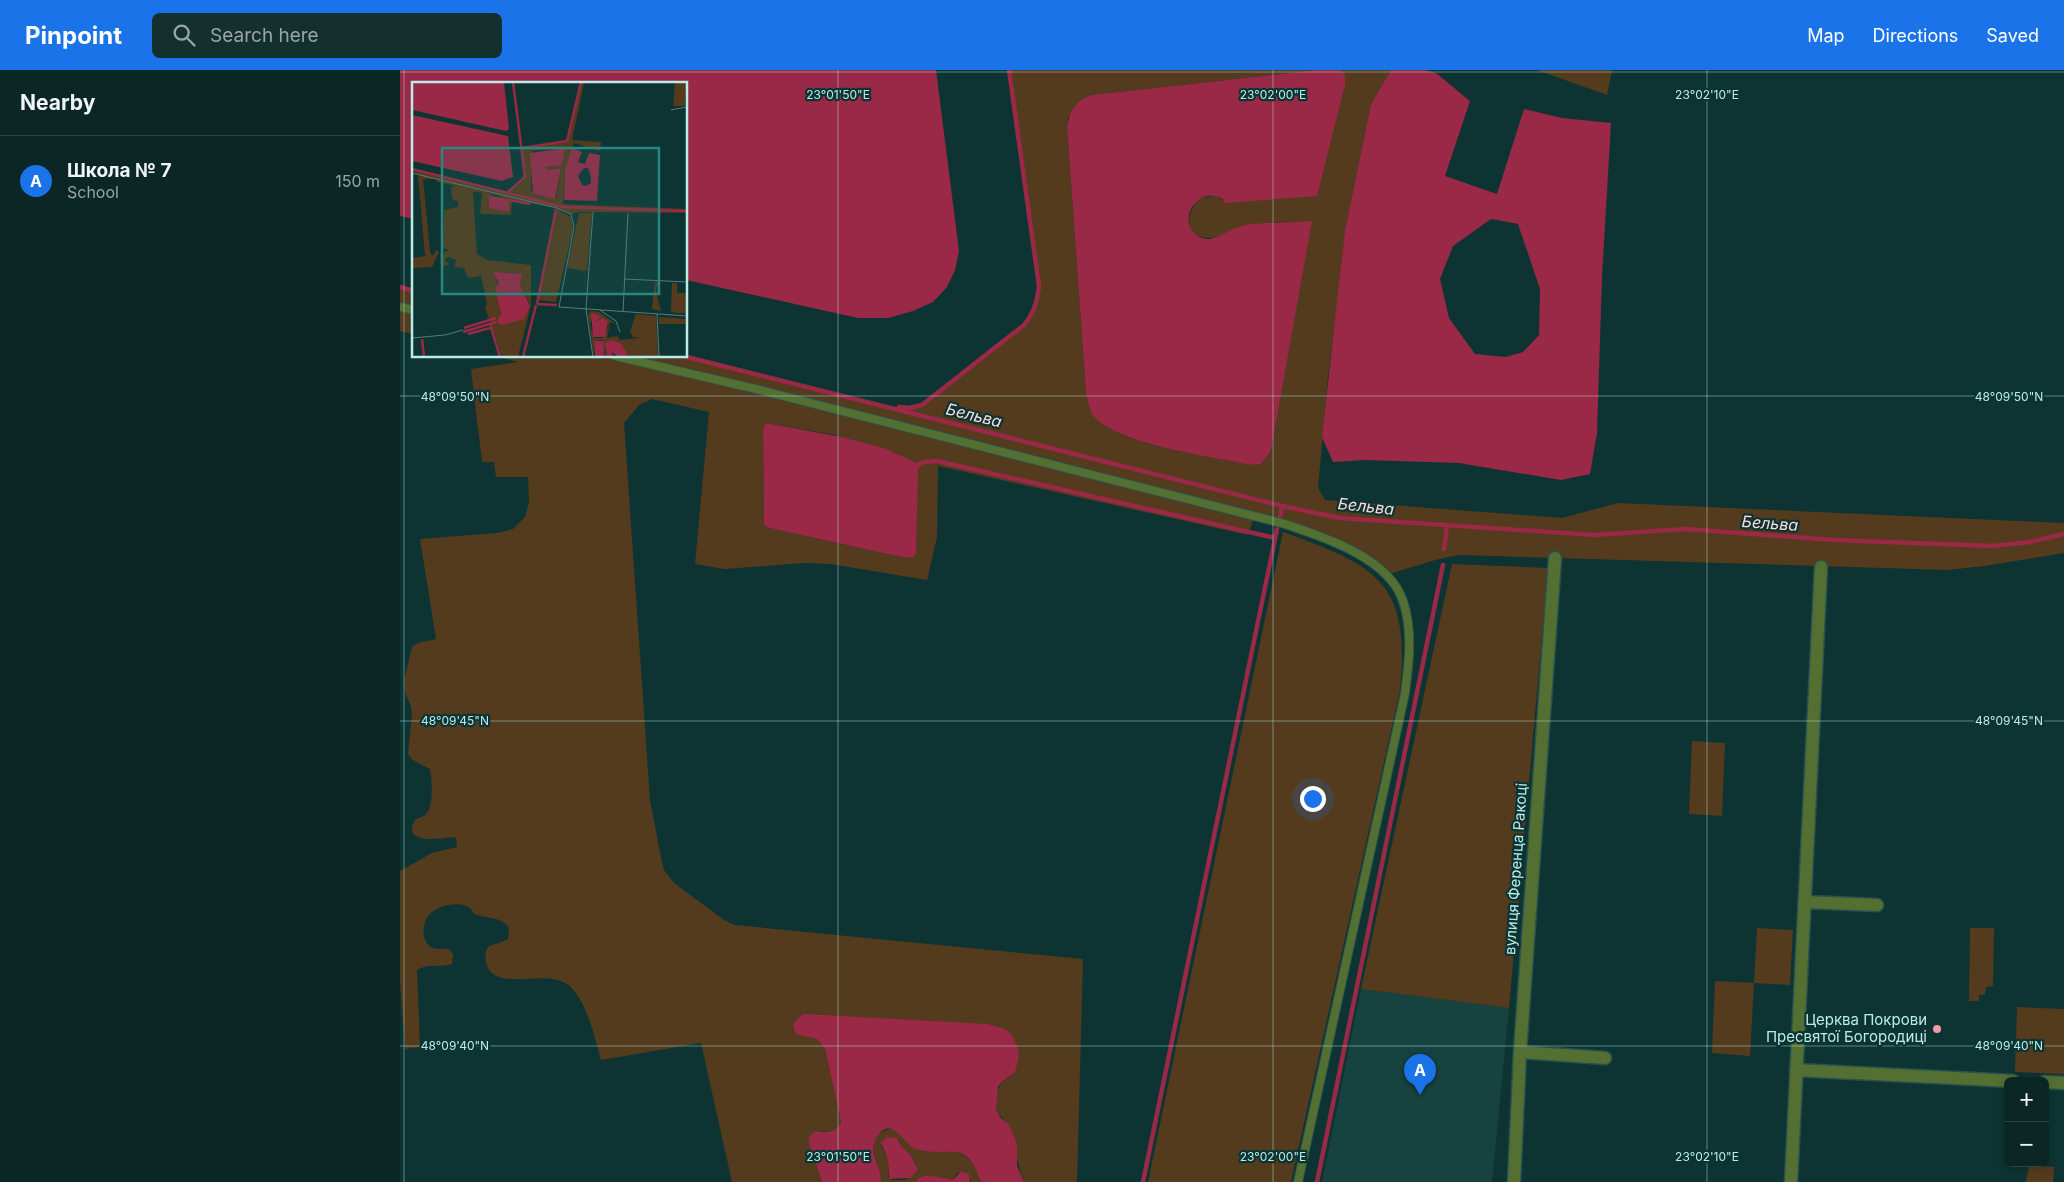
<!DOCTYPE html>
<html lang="en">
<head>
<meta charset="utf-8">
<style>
  :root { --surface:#0a2726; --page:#132f2e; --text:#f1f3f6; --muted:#99a5a7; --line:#2a4443; --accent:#1a73e8 }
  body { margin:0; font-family:Inter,sans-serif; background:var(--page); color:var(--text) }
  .controls { position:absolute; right:15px; bottom:15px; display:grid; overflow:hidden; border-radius:8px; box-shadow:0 2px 8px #0003 }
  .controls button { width:45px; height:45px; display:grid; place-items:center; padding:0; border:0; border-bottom:1px solid var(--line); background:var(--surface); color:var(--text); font:25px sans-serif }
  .you { position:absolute; left:912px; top:728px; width:18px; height:18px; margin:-12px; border:4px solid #fff; border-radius:50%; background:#1a73e8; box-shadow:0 0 0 8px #1a73e833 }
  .badge { display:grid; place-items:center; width:32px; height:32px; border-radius:50%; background:var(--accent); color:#fff; font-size:16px; font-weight:700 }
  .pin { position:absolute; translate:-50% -41px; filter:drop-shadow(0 1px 2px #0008) }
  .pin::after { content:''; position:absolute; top:26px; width:18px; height:15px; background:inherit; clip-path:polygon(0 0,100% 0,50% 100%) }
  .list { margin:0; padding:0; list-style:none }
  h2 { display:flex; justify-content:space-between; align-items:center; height:65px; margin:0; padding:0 20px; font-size:21px }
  h2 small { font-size:16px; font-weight:400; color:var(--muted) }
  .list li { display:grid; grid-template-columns:32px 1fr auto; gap:15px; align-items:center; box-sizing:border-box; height:90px; padding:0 20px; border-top:1px solid var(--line) }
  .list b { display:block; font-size:19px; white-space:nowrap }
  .list p { margin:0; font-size:16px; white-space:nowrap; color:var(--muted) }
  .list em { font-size:16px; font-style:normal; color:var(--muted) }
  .icon { flex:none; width:28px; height:28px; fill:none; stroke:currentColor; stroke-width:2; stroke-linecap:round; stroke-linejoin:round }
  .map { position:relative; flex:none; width:1664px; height:1112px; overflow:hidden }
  header { display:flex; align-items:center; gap:30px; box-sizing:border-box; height:70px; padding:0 25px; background:var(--accent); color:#fff }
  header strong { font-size:24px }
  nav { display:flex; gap:28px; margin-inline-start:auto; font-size:18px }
  .search { width:350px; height:45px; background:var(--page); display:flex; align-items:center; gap:12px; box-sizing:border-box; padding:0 18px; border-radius:8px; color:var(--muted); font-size:19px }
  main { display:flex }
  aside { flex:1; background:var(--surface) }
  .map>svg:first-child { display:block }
  .built { fill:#16423f }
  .green { fill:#543b1d; fill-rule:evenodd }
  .water { fill:#992946; fill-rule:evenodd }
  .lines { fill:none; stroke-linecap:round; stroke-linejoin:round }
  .stream { stroke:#992946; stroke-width:4.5 }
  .lane-casing { stroke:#28514f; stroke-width:10 }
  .street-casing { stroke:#28514f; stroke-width:15 }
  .lane { stroke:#536f32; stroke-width:8 }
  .street { stroke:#536f32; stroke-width:12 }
  .ticks { fill:none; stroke:#b8ece8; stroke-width:1; stroke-opacity:0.45 }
  .poi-dot { fill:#f39aa8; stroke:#0d3432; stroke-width:2 }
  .labels { text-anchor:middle; stroke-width:4.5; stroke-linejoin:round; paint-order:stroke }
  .street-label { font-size:15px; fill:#b8ece8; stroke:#0d3432 }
  .poi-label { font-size:15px; fill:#b8ece8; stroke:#0d3432; text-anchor:end }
  .water-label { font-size:16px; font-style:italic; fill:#fbdbdf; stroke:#0d3432 }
  .inset-river { fill:none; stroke:#992946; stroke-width:2.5 }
  .inset-road { fill:none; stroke:#517e7b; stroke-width:1 }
  .view { fill:#288880; fill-opacity:0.15; stroke:#288880; stroke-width:2.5 }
  .inset-edge { fill:none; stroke:#b8ece8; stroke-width:2.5 }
  .ticks-label { font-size:12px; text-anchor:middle; fill:#b8ece8; stroke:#0d3432; stroke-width:4.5; stroke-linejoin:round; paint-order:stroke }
</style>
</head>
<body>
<header>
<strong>Pinpoint</strong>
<div class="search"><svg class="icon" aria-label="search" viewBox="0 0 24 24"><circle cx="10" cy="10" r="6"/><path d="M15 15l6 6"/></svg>Search here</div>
<nav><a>Map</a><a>Directions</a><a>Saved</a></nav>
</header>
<main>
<aside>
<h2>Nearby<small></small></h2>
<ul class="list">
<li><span class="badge">A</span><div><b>Школа № 7</b><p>School</p></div><em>150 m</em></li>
</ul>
</aside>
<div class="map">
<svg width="1664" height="1112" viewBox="0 0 1664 1112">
  <rect width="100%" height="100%" fill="#0d3432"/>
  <path class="built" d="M 961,919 L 1109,938 L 1092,1112 L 922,1112 Z"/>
  <path class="green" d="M 609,0 L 916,0 L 691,25 L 668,47 L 667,57 L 686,323 C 688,335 693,345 702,353 C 735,378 811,386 852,395 L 861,394 L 871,381 L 911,152 C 895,152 860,152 845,156 C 834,158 820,169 808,168 C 783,167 786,143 799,129 L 816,125 L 823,130 L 943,1 L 941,0 L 991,0 L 971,34 L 945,160 L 938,231 L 928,307 L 918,418 L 925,430 L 1162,448 L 1218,433 L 1664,453 L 1664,483 L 1584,496 L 1548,500 L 1059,485 L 1039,489 L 986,505 L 946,478 L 854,447 L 848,465 L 538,396 L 537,467 L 527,510 L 431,494 L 404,493 L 325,499 L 295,494 L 309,342 L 252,329 L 239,335 L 224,353 L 250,730 L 262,793 L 264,800 L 274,813 L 324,850 L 335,855 L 683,889 L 677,1112 L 624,1112 C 616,1093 616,1072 606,1053 C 603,1047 597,1045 596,1037 C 595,1024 598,1014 609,1007 L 416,944 L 397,964 L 417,969 L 425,979 L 441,1052 C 436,1062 432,1062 422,1061 L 409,1074 L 422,1112 L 332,1112 L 301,973 L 201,990 C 195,968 186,928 167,914 C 145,898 92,924 86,892 C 83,871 94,877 108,869 L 109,857 C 99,846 87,849 74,844 C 69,829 42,834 32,842 C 23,848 19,870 31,877 C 36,880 44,878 50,880 L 53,885 L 52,894 C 40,898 27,893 17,900 L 20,977 L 5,979 L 0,911 L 0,801 L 32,783 L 57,777 L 56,767 C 44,768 0,776 15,750 C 18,748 23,747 26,744 C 34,737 32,708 30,699 L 13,690 L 8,684 L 12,646 L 11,637 L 5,622 L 4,611 L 12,577 L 18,573 L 36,569 L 20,469 L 98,463 L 113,459 L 125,447 L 129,432 L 128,407 L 96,407 L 94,392 L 82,392 L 71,299 L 118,292 L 96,286 L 283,286 L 486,336 L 509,338 L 522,335 L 624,255 C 634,243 637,232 639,216 ZM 366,353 L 435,365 L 493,382 L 517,396 L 516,483 L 511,488 L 506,488 L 369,458 L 364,455 L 363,359 Z
    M 1137,0 L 1212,0 L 1207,25 Z
    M 0,217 L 14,221 L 14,264 L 0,261 Z
    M 883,462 C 977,496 1011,512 1000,620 L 891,1112 L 748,1112 Z
    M 1052,494 L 1148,498 L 1109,938 L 961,919 Z
    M 1292,671 L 1325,673 L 1322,746 L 1289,744 Z
    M 1357,858 L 1393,860 L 1390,915 L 1354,913 L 1350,986 L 1312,983 L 1315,911 L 1354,913 Z
    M 1570,858 L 1594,858 L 1593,916 L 1586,917 L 1585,925 L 1579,925 L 1579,931 L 1569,931 Z
    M 1617,937 L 1664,939 L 1664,1004 L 1615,1002 Z
    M 490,1059 C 503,1061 506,1075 518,1079 C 524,1081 531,1081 538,1081 C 564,1080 573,1087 581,1112 L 570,1112 L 571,1110 L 563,1101 L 557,1103 L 553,1110 L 517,1109 L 515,1112 L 481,1112 C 481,1094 460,1066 490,1059 ZM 491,1067 L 499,1070 L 502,1077 L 510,1084 L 517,1096 L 506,1110 L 492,1110 L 488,1107 L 488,1091 L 482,1077 L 485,1068 Z
    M 1616,1093 L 1638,1093 L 1638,1096 L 1654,1097 L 1653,1112 L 1626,1112 L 1629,1096 L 1615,1095 Z"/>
  <path class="water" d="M 0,0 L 536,0 L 559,181 L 555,200 L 547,217 L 533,232 L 513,241 L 488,248 L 458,248 L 286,210 L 286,14 L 14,14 L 14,149 L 0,146 Z
    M 916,0 L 941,0 L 945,5 L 945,15 L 917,126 L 824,133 L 823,129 C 806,119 786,134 789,154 C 791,163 800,169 809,169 C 818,168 834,157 845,155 C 867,152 890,153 912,151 L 871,381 L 861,394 L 852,395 C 814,387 716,375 693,345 C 689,339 688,331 686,323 L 667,57 C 669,41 676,31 691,25 Z
    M 991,0 L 1025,0 L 1036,3 L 1070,31 L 1045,106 L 1097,124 L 1124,39 L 1162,48 L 1211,53 L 1202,207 L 1197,363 L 1190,404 L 1161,410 L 1059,393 L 965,390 L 933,392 L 922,367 L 945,160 L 971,34 ZM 1091,149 L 1118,154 L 1140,219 L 1139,265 L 1123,282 L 1106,287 L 1075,284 L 1049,248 L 1040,209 L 1053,176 Z
    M 366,353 L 442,367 L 487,379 L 516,393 L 518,401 L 516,483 L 514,487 L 506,488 L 369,458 L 364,455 L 363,359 Z
    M 404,944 L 587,954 L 605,959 L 611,964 L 618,978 L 619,987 L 615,1002 L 602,1012 L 598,1017 L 596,1039 L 600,1047 L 609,1055 L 615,1068 L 617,1077 L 617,1096 L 624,1112 L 581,1112 C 566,1066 549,1089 516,1079 C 504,1075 492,1044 477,1067 C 467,1082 482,1097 481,1112 L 422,1112 L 409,1074 L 409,1068 L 414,1062 C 426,1061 435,1065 441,1052 L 425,979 L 417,969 L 396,964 L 393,957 L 395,951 Z
    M 487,1067 L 497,1068 L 502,1077 L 510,1084 L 518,1099 L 511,1108 L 489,1109 L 488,1091 L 481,1072 Z
    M 561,1101 L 569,1104 L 570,1112 L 515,1112 C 524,1100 540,1109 553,1110 Z"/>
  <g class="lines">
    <path class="stream" d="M 0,217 L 14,221
      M 283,286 L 882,436 L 940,448 L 1194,465 L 1286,459 L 1434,470 L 1593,476 L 1630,472 L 1664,464
      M 499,337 L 509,338 L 522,335 L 624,255 C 634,243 637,232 639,216 L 609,0
      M 517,396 L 524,392 L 537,391 L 875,468
      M 880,448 L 882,436
      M 1044,479 L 1047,456
      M 743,1112 L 877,459
      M 917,1112 L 1043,495"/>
    <g class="lane-casing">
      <path id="lane" d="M 0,237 L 14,240
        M 215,286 L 360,320 L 885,454 C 924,467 989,488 1003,531 C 1013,561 1009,593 1005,623 L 898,1112"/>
    </g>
    <g class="street-casing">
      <path id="street" d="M 1406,832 L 1477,835
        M 1120,982 L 1205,988
        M 1396,1000 L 1613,1011
        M 1645,1012 L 1664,1013
        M 1114,1112 L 1120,982 L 1155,488
        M 1391,1112 L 1421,497"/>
    </g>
    <use href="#lane" class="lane"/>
    <use href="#street" class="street"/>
  </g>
  <path class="ticks" d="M 4,0 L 4,1112M 438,0 L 438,1112M 873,0 L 873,1112M 1307,0 L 1307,1112M 0,2 L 1664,2M 0,326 L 1664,326M 0,651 L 1664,651M 0,976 L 1664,976"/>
  <circle class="poi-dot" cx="1537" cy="959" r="5"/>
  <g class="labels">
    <g class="street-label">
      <text transform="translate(1116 799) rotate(-86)" y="5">вулиця Ференца Ракоці</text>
    </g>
    <g class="poi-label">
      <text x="1527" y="955">Церква Покрови<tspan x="1527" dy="17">Пресвятої Богородиці</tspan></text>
    </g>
    <g class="water-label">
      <text transform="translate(574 345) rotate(14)" y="6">Бельва</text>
      <text transform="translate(966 436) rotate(6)" y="6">Бельва</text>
      <text transform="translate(1370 453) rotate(4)" y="6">Бельва</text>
    </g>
  </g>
  <g transform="translate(12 12)">
    <rect width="275" height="275" fill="#0d3432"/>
    <path d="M 169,0 L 172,0 L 171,6 L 160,58 L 189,60 L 188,69 L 162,61 L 153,87 L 151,122 L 275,127 L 275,131 L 168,130 L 159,132 L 141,125 L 100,118 L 99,133 L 72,132 L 68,131 L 70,111 L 61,110 L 65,172 L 75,178 L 119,183 L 119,223 L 106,275 L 90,275 L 73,225 L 75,222 L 69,194 L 56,196 L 52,186 L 42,185 L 44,178 L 37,175 L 33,177 L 37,183 L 32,184 L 30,194 L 28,172 L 37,168 L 31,166 L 32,128 L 46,125 L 46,120 L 40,117 L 39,105 L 44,104 L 25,100 L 24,97 L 11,97 L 18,170 L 21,174 L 24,168 L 27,170 L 20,185 L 0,186 L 0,176 L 13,174 L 6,93 L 0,87 L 98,110 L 113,97 L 109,66 L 155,59 ZM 153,66 L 150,83 L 133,85 L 136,88 L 149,86 L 144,116 L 123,113 L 119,108 L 120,69 ZM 78,112 L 87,114 L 97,130 L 78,126 ZM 84,190 L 109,192 L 108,202 L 118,222 L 89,243 L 84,240 L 89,231 L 83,207 L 87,204 L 82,192 ZM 263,0 L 275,0 L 273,24 L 261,24 ZM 145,127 L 159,135 L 161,147 L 144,220 L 126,218 ZM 167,131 L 180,131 L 175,189 L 155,186 ZM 243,200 L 246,200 L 244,209 L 249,229 L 240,227 ZM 260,201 L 265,201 L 265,211 L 274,211 L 275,232 L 259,230 ZM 179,229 L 187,230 L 204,242 L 198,240 L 195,256 L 205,254 L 208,258 L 228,256 L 221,255 L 218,250 L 224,232 L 244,234 L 246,275 L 217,275 L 209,261 L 199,258 L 193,269 L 195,275 L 191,275 L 191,258 L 182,259 L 182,275 L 176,232 ZM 185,232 L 183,240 L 191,236 L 197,243 L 191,256 L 182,256 L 179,247 L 178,241 ZM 247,235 L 275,237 L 275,242 L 247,242 Z" fill="#543b1d" fill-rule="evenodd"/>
    <path d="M 0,0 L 92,0 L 97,47 L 94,49 L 0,28 ZM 0,33 L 96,54 L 101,95 L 90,99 L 0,79 ZM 153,66 L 150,83 L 133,85 L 136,88 L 149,86 L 143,117 L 121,112 L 118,71 ZM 160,66 L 170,70 L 166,80 L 173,82 L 177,71 L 188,73 L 185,119 L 152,118 L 153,87 ZM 172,86 L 176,86 L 179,95 L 179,101 L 174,104 L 170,103 L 166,94 ZM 77,113 L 97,118 L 97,130 L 77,126 ZM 84,190 L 110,192 L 108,202 L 118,224 L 112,237 L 89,243 L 84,240 L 89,231 L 83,207 L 87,201 L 81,191 ZM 179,231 L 189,234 L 183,240 L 191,236 L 196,240 L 193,255 L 181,255 ZM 199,258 L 209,261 L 217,275 L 206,275 L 200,270 L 201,275 L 195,275 L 193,261 ZM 192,259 L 191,275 L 183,275 L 182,259 Z" fill="#992946" fill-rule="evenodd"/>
    <path class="inset-river" d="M 110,66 L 155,59 L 169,0M 0,87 L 151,125 L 275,129M 96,110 L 113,95 L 101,0M 97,118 L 118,122M 125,222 L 144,127M 125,222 L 145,223M 78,242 L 88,275M 52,246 L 84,236M 51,250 L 84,240M 56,252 L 78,246M 10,257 L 12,275M 111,275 L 124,223"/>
    <path class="inset-road" d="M 259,28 L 275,25M 0,91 L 145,126 L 159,132 L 162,145 L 147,225 L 275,234M 181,130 L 174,227 L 181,275M 212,197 L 275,200M 188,228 L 204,239 L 208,250M 211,230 L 216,131M 245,232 L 247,275M 0,256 L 33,253 L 51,248"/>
    <path class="view" d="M 30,66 L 247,66 L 247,212 L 30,212 Z"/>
    <rect width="275" height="275" class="inset-edge"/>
  </g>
  <g class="ticks-label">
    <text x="438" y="29">23°01'50"E</text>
    <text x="873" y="29">23°02'00"E</text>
    <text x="1307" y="29">23°02'10"E</text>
    <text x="55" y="331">48°09'50"N</text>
    <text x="1609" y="331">48°09'50"N</text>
    <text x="55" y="655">48°09'45"N</text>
    <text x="1609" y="655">48°09'45"N</text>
    <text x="55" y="980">48°09'40"N</text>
    <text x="1609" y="980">48°09'40"N</text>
    <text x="438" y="1091">23°01'50"E</text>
    <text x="873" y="1091">23°02'00"E</text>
    <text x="1307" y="1091">23°02'10"E</text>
  </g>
</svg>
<div class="controls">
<button>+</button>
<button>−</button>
</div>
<div class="you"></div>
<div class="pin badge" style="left:1020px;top:1025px">A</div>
</div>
</main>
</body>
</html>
